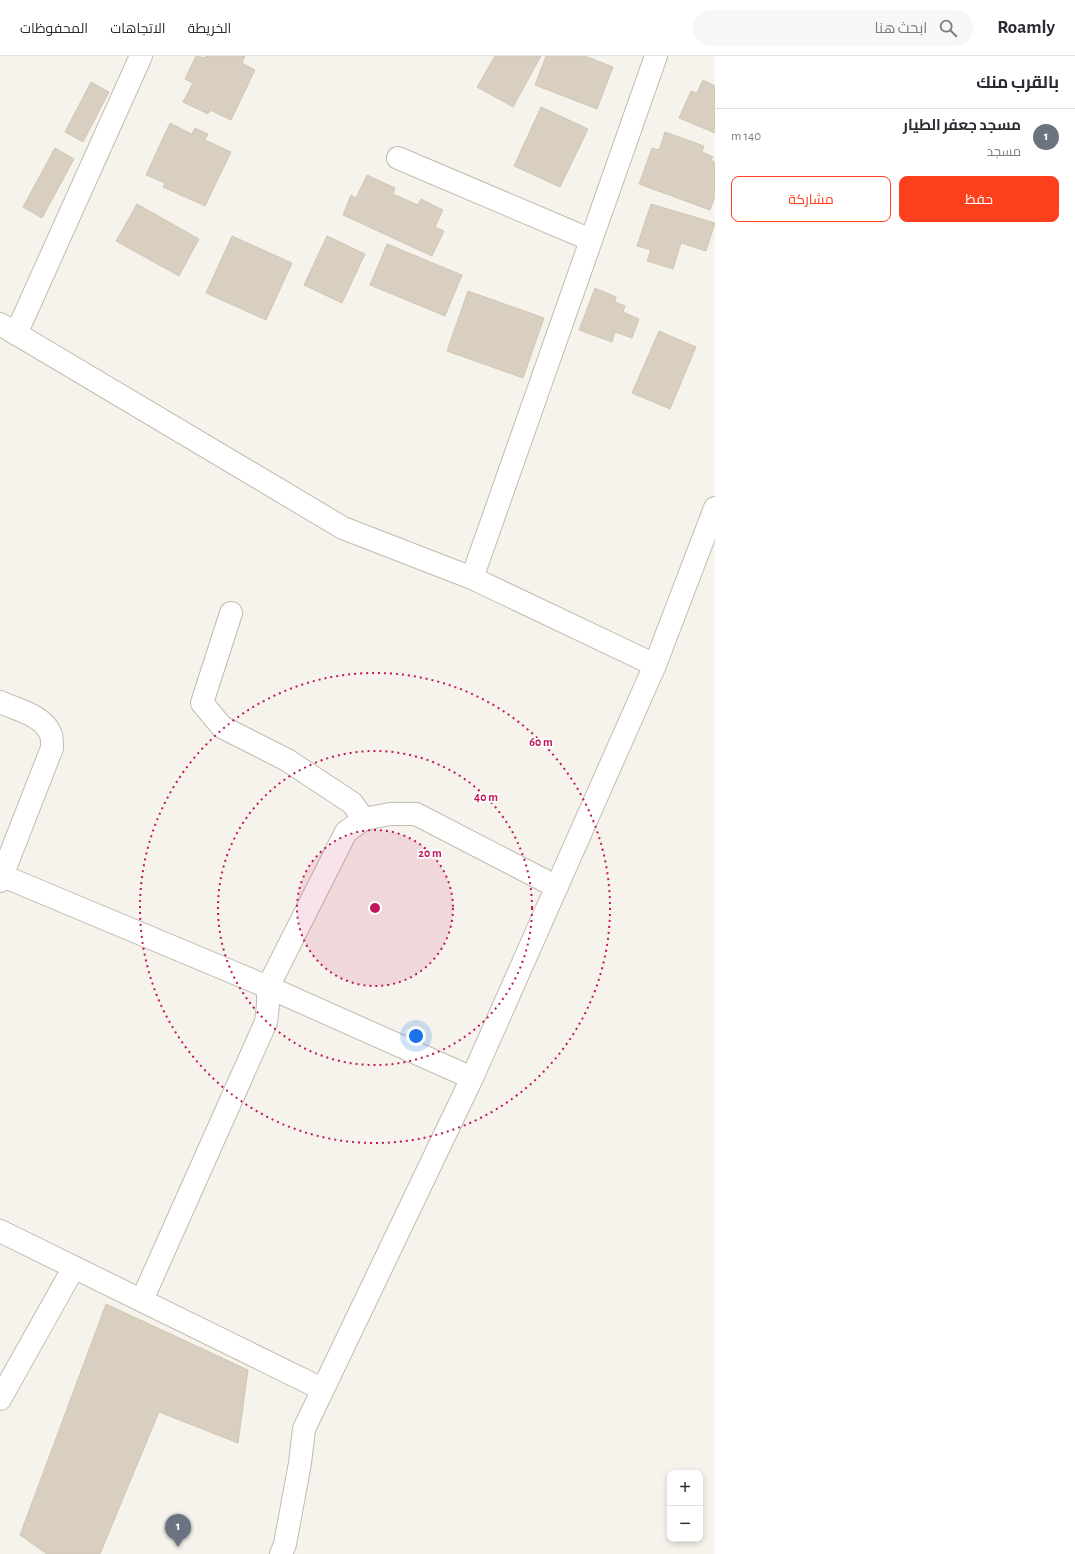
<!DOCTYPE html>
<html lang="ar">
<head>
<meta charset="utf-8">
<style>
  :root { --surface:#fff; --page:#f7f7f7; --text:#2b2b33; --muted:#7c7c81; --line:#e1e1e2; --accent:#fc3f1d }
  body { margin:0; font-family:"Alegreya Sans",Cairo,sans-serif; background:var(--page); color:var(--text); direction:rtl }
  .controls { position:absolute; right:12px; bottom:12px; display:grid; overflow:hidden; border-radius:8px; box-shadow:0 2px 6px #0003 }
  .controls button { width:36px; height:36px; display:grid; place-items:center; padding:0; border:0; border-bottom:1px solid var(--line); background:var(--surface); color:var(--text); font:20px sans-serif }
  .you { position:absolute; left:416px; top:980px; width:14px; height:14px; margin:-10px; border:3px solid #fff; border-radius:50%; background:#1a73e8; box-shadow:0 0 0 6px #1a73e833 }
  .badge { display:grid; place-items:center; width:26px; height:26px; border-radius:50%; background:var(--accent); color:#fff; font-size:13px; font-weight:700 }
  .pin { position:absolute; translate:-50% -33px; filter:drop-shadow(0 1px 2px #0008) }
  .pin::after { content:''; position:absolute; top:21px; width:14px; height:12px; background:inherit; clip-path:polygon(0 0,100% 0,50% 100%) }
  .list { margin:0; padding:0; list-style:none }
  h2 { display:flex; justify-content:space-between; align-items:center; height:52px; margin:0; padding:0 16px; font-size:17px }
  h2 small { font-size:13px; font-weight:400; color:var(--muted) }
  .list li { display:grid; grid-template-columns:26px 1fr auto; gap:12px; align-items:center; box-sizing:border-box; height:56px; padding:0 16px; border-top:1px solid var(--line) }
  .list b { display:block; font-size:15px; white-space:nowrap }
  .list p { margin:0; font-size:13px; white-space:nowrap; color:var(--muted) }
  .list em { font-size:13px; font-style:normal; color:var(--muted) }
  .actions { display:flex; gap:8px; padding:12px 16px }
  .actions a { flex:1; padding:9px 0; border:1px solid var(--accent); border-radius:8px; text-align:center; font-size:14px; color:var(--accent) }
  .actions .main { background:var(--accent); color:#fff }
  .icon { flex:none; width:22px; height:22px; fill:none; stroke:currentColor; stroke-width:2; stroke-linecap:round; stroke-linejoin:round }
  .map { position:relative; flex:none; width:715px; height:1498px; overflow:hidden; direction:ltr }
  header { display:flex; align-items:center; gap:24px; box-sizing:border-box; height:56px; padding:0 20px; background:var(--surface); border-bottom:1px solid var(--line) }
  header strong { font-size:19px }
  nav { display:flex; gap:22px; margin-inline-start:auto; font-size:14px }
  .search { width:280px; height:36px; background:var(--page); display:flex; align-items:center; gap:10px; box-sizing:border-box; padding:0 14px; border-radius:22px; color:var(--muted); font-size:15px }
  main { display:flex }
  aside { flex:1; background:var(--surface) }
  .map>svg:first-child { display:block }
  .building { fill:#d8cfc1; stroke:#d3c7b4 }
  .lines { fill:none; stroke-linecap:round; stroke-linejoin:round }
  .minor-casing { stroke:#c2bbae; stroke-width:24 }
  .minor { stroke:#fff; stroke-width:22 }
  .ring { fill:none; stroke:#c2185b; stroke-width:2; stroke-dasharray:2 4 }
  .centre { fill:#c2185b; stroke:#fff; stroke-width:2 }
  .ring-label { font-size:12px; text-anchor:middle; font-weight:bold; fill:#c2185b; stroke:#fff; stroke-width:3.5; stroke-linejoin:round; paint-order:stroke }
</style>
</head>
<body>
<header>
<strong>Roamly</strong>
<div class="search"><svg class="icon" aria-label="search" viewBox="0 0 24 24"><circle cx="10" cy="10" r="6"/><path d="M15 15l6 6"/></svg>ابحث هنا</div>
<nav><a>الخريطة</a><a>الاتجاهات</a><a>المحفوظات</a></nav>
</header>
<main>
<aside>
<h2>بالقرب منك<small></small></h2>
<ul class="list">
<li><span class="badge" style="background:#6b7280">1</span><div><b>مسجد جعفر الطيار</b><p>مسجد</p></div><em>140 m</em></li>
</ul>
<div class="actions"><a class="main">حفظ</a><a>مشاركة</a></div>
</aside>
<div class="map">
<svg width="715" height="1498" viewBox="0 0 715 1498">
  <rect width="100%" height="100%" fill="#f6f3ec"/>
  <path class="building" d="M 196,0 L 205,2 L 206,0 L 245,0 L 242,7 L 255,14 L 231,64 L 210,54 L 208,58 L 183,46 L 193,27 L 185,23 Z
    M 495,0 L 541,0 L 513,51 L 477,31 Z
    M 546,0 L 585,0 L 613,11 L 597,53 L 535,29 Z
    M 703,24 L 715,30 L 715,77 L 679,62 L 691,35 L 697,37 Z
    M 91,26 L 109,36 L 83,86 L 65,76 Z
    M 541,51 L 588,73 L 560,131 L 514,110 Z
    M 170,67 L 192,78 L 195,72 L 208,78 L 205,84 L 231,96 L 205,150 L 163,131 L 165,127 L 146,119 Z
    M 665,76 L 704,90 L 702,96 L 713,101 L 711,104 L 715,106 L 715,141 L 710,154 L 639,128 L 652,92 L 659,94 Z
    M 55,92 L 74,103 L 42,162 L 23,151 Z
    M 367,119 L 395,132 L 393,138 L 418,149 L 421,143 L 443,154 L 435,171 L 444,175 L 432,200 L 343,159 L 351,139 L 356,142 Z
    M 137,148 L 199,183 L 179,220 L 116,185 Z
    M 651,148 L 715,167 L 706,195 L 681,187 L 673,213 L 647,205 L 651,194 L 637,190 Z
    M 232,180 L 292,207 L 266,264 L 206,237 Z
    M 327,180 L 365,198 L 342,247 L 304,229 Z
    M 387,188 L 462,219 L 445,260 L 370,229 Z
    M 595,232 L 616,241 L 615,246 L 625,250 L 623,256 L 639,263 L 632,282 L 615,276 L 612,286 L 579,274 Z
    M 468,235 L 544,262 L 523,322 L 447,295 Z
    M 659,275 L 696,291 L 670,353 L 632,337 Z
    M 106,1248 L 248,1314 L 238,1387 L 159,1356 L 100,1498 L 47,1498 L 20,1479 Z"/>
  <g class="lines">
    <g class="minor-casing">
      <path id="minor" d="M 398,102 L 591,184
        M 0,268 L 343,472 L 472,522 L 655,609
        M 16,278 L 141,0
        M 472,522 L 656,0
        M 231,557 L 202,647 L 222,671 L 287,704 L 352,747 L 364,763
        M 0,646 C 17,654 44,659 51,679 C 52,682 52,687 52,692 L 0,825
        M 0,821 L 3,820 L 268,931 L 472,1022
        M 0,1175 L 322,1333
        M 142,1244 L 266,966 L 268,949 L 268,931 L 346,776 L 364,763 L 390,758 L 416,758 L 557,831
        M 0,1343 L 74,1211
        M 281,1498 L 285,1488 L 300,1407 L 304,1373 L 472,1022 L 655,609 L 715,452"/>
    </g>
    <use href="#minor" class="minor"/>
  </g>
  <circle cx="375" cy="852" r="78" fill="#c2185b" fill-opacity=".12"/>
  <g class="ring">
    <circle cx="375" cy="852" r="78"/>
    <circle cx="375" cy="852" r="157"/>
    <circle cx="375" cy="852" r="235"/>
  </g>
  <circle cx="375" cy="852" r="6" class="centre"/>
  <g class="ring-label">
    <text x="541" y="690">60 m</text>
    <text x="486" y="745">40 m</text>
    <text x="430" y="801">20 m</text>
  </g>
</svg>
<div class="controls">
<button>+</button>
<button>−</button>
</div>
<div class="you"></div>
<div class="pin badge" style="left:178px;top:1491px;background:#6b7280">1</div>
</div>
</main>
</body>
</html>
